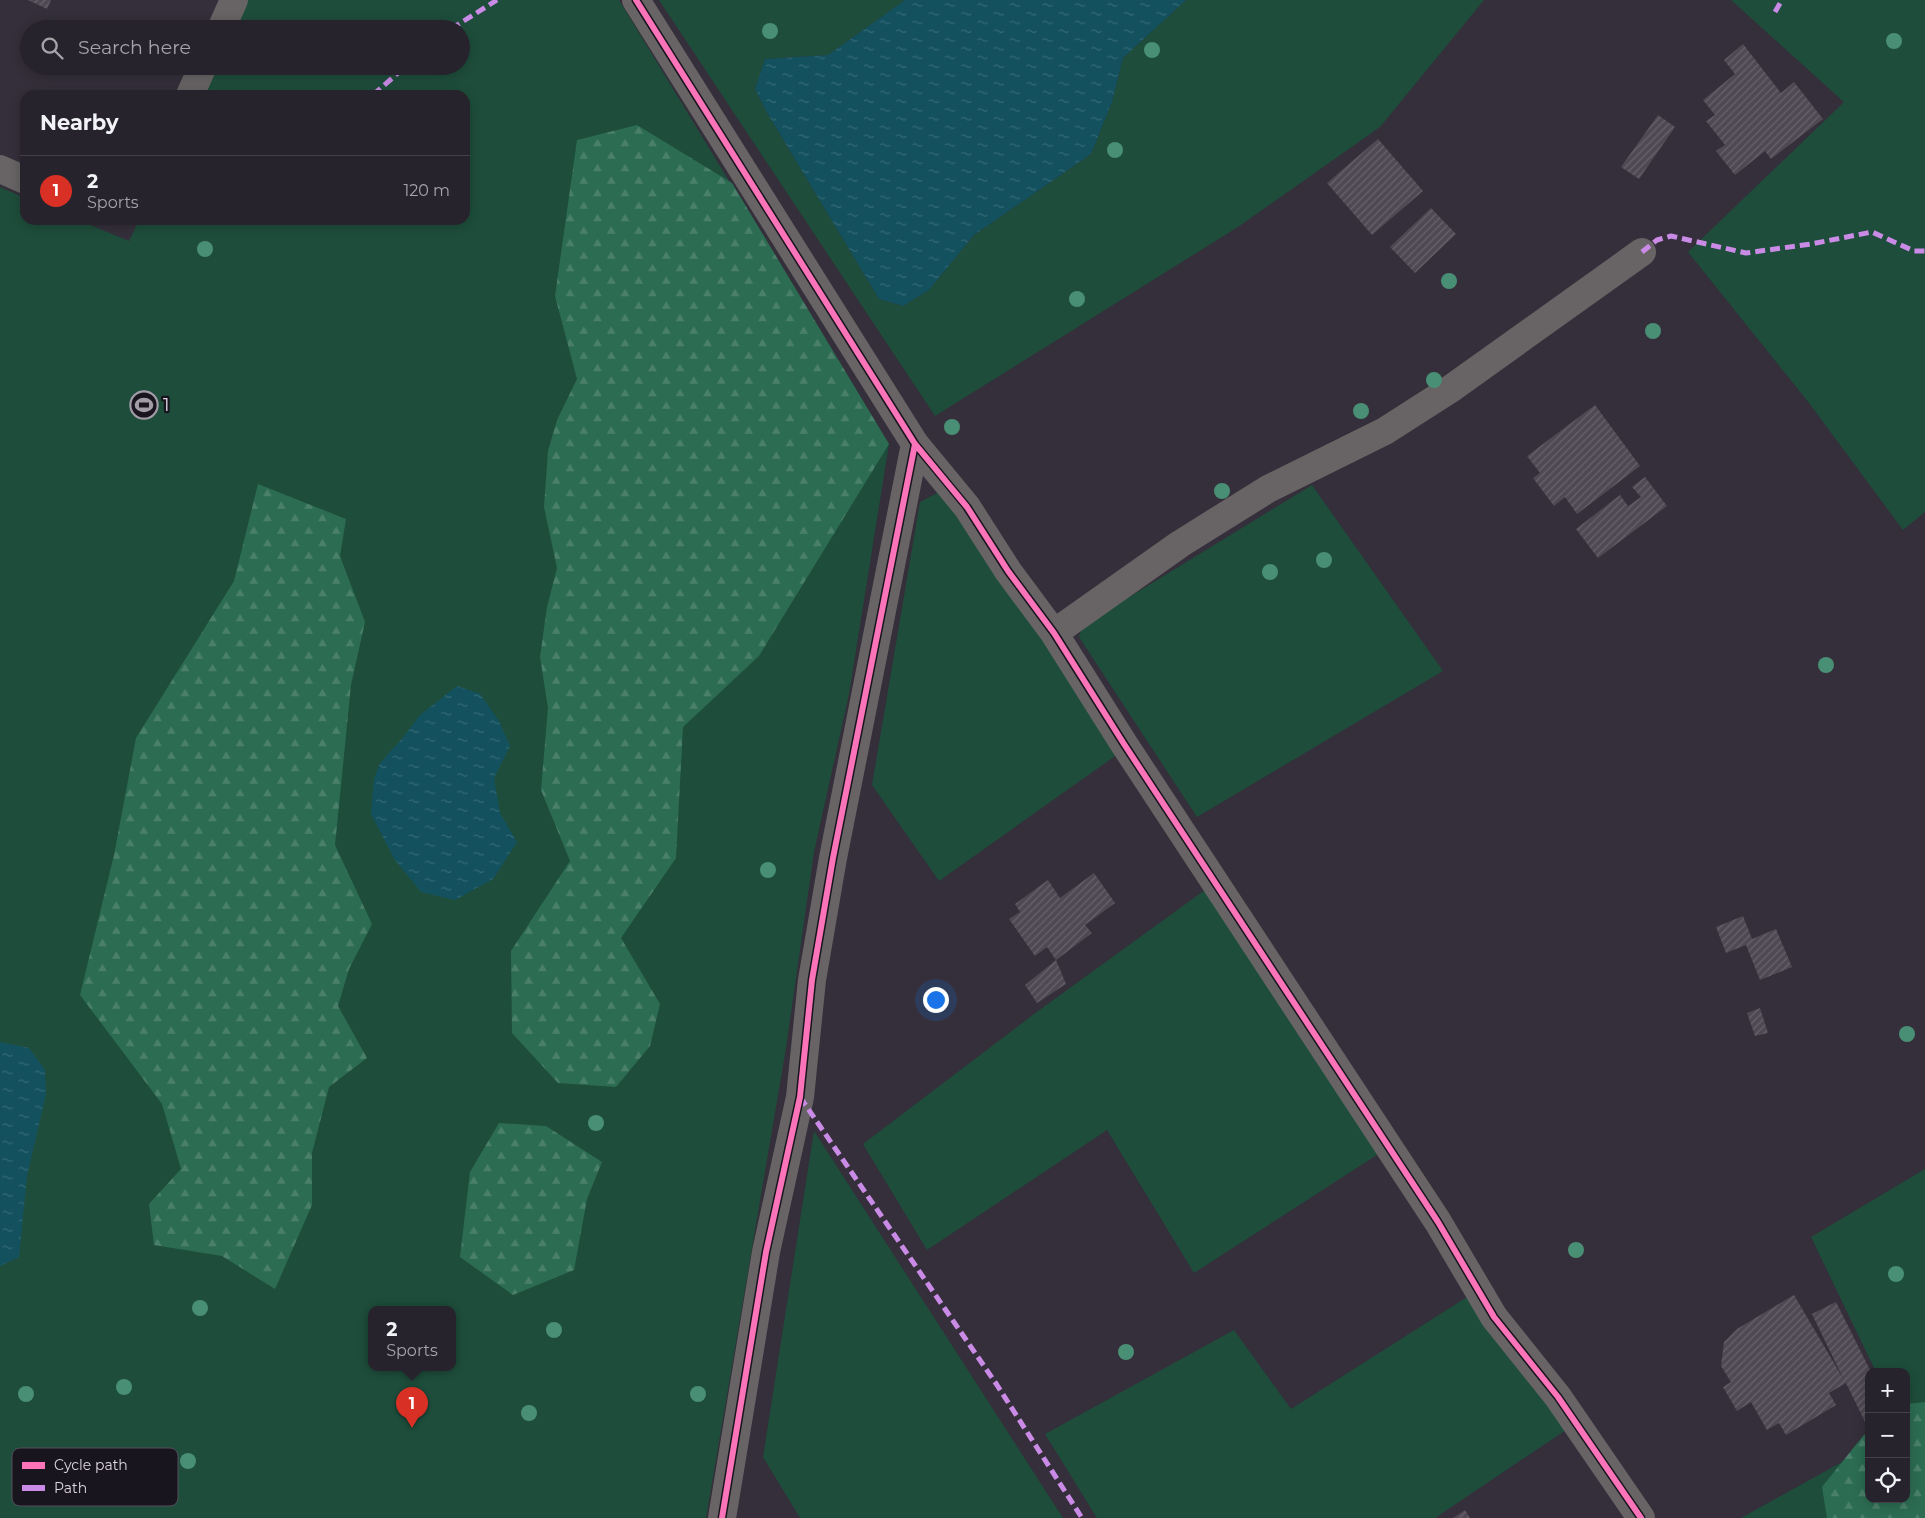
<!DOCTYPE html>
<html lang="en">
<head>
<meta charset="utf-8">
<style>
  :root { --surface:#27232c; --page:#332f38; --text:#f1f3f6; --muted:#a4a4a9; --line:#434048; --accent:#d93025 }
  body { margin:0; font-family:Montserrat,sans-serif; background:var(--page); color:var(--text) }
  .controls { position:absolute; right:15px; bottom:15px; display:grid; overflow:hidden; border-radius:10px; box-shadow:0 2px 12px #0003 }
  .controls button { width:45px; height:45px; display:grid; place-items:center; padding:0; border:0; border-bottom:1px solid var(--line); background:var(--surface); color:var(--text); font:25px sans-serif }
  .you { position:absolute; left:935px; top:999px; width:18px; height:18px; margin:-12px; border:4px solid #fff; border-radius:50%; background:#1a73e8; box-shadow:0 0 0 8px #1a73e833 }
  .badge { display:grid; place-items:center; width:32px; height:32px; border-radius:50%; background:var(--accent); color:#fff; font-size:16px; font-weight:700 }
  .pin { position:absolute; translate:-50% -41px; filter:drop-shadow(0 1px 2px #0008) }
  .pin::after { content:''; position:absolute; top:26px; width:18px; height:15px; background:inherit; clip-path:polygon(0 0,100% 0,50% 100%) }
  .popup { position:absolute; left:368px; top:1306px; width:88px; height:65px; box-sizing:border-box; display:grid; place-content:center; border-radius:10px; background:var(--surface); filter:drop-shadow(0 1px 4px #0005); font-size:16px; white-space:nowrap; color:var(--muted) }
  .popup b { font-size:19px; color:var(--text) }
  .popup::after { content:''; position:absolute; left:50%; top:100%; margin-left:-10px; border:10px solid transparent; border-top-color:var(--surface) }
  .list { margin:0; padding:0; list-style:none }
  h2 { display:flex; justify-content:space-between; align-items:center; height:65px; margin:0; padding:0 20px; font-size:21px }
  h2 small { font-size:16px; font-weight:400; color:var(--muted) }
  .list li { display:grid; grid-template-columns:32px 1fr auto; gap:15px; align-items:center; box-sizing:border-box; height:70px; padding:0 20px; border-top:1px solid var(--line) }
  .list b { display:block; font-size:19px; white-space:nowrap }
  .list p { margin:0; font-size:16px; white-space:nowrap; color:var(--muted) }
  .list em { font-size:16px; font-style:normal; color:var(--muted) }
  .icon { flex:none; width:28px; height:28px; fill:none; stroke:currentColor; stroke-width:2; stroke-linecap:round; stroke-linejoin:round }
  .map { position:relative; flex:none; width:1925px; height:1518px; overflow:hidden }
  .search { position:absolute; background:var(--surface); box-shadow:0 2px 12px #0003; left:20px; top:20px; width:450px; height:55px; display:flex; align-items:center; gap:12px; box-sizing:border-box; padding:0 18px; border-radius:28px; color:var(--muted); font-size:19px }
  .panel { position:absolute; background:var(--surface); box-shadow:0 2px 12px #0003; left:20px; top:90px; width:450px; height:135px; border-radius:15px }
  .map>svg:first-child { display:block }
  .grass { fill:#1e4d3b; fill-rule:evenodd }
  .forest { fill:url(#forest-firs) }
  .water { fill:url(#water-ripples) }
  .building { fill:url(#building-hatch) }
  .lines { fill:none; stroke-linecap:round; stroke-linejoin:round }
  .minor { stroke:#686465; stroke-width:28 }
  .quiet { stroke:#ca8be6; stroke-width:5; stroke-dasharray:10 5; stroke-linecap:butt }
  .cycleway-casing { stroke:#19151e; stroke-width:9 }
  .cycleway { stroke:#fb73b8; stroke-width:6 }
  .tree { fill:#498f75 }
  .labels { text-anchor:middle; stroke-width:4.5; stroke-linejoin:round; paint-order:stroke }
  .poi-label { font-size:18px; fill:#ddd7e5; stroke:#19151e; text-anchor:start }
  .key { fill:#19151e; stroke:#544f5a; stroke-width:1 }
  .key-label { font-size:14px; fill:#ddd7e5 }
</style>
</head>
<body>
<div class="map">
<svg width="1925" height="1518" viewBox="0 0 1925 1518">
  <defs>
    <pattern id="forest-firs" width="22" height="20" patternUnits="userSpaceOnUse" patternTransform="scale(1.25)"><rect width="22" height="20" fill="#2c6c52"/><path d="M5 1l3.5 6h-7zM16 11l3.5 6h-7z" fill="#4a806b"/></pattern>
    <pattern id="water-ripples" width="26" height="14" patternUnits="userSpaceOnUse" patternTransform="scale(1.25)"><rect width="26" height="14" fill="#13515f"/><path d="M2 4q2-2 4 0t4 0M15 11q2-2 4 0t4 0" fill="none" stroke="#356976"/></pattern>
    <pattern id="building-hatch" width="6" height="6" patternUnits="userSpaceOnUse" patternTransform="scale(1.25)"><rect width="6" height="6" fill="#4e4952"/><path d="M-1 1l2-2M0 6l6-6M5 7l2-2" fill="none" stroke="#67626b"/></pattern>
  </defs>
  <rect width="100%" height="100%" fill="#342f3a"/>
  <path class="grass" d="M 245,0 L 619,0 L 889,444 L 849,694 L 814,852 L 786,1048 L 706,1518 L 0,1518 L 0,187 L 25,198 L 25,220 L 78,220 L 129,241 L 139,220 L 465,220 L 465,95 L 199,95 L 213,66 L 461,66 L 461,29 L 231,29 ZM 372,1309 L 452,1309 L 452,1367 L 372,1367 Z
    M 659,0 L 905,0 L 828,55 L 765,59 L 755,89 L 766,111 L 879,299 L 903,306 L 929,290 L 974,235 L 1091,154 L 1112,102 L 1123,58 L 1186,0 L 1484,0 L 1380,127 L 1238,227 L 935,416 Z
    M 1731,0 L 1925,0 L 1925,512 L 1903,530 L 1809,403 L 1688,252 L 1844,102 Z
    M 1312,485 L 1443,671 L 1197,817 L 1079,637 L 1082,626 Z
    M 943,490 L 1118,754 L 939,881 L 872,785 L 920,502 Z
    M 1209,887 L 1383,1151 L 1194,1273 L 1107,1130 L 927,1250 L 863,1144 L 1034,1014 Z
    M 814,1131 L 1063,1518 L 800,1518 L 763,1457 Z
    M 1925,1169 L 1925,1518 L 1741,1518 L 1869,1447 L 1869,1499 L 1906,1499 L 1906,1372 L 1876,1372 L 1811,1237 Z
    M 1478,1290 L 1566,1430 L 1435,1518 L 1097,1518 L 1045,1434 L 1234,1330 L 1291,1409 Z"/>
  <path class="forest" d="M 637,125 L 732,183 L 889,444 L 759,656 L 683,727 L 676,858 L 621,938 L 660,1004 L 650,1046 L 616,1087 L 558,1083 L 512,1033 L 511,951 L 570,861 L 541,790 L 548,708 L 540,657 L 547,607 L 557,568 L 544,507 L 548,451 L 557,420 L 577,379 L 555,296 L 577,140 Z
    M 258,484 L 346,519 L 340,556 L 365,622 L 351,685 L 335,845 L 372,924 L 349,969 L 338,1006 L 367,1058 L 329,1087 L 312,1153 L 312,1205 L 275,1289 L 222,1256 L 154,1245 L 149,1204 L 181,1169 L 162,1104 L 80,995 L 114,855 L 136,738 L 234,581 Z
    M 499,1123 L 546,1126 L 602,1162 L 587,1199 L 574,1270 L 513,1295 L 460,1257 L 470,1172 Z
    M 1925,1402 L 1925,1518 L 1827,1518 L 1822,1487 L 1863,1436 L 1869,1431 L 1869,1499 L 1906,1499 L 1906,1404 Z"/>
  <path class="water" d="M 905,0 L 1186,0 L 1123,58 L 1112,102 L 1091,154 L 974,235 L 929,290 L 903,306 L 879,299 L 766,111 L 755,89 L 765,59 L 828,55 Z
    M 457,686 L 480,694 L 499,721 L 510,746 L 494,778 L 500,813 L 517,842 L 493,879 L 455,900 L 421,892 L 395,860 L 371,814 L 374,779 L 380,763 L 401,740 L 420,715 Z
    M 0,1042 L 29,1048 L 45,1070 L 46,1094 L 27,1176 L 19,1257 L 0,1266 Z"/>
  <path class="building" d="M 28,0 L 51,0 L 47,9 Z
    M 1743,44 L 1781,93 L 1794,82 L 1823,119 L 1771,159 L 1765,151 L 1735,175 L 1716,151 L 1725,145 L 1706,121 L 1715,115 L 1703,100 L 1735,74 L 1724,60 Z
    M 1658,115 L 1675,127 L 1639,179 L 1621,167 Z
    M 1378,139 L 1423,191 L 1372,235 L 1327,183 Z
    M 1431,208 L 1456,234 L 1415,273 L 1390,247 Z
    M 1595,405 L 1640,466 L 1577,514 L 1565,497 L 1554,506 L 1533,478 L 1540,473 L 1527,456 Z
    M 1645,477 L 1667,506 L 1598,558 L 1576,529 L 1620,495 L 1628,506 L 1641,497 L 1632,487 Z
    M 1094,873 L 1115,903 L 1085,925 L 1092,933 L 1056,960 L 1047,947 L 1035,956 L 1009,919 L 1020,912 L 1015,904 L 1048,880 L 1060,898 Z
    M 1743,916 L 1752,939 L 1776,929 L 1792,967 L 1760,980 L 1746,945 L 1726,953 L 1716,927 Z
    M 1056,960 L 1066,984 L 1037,1003 L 1025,985 Z
    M 1760,1008 L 1768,1033 L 1755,1036 L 1747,1013 Z
    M 1794,1295 L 1844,1380 L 1812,1314 L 1836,1302 L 1871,1372 L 1869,1372 L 1869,1423 L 1866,1424 L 1846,1383 L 1829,1393 L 1836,1405 L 1786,1435 L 1779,1423 L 1767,1430 L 1751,1402 L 1737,1411 L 1723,1387 L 1731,1382 L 1721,1366 L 1724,1342 L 1737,1329 Z
    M 1465,1510 L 1470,1518 L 1453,1518 Z"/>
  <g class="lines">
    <path class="minor" d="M 636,0 L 915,444 L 967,507 L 1008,571 L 1054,633 L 1124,744 L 1438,1222 L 1494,1317 L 1558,1397 L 1641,1518
      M 221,29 L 234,0
      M 190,95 L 203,66
      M 0,169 L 25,180
      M 1054,633 L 1180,544 L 1268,489 L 1385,431 L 1449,390 L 1642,252
      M 722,1518 L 766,1252 L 800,1097 L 812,980 L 833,858 L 915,444"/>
    <path class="quiet" d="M 1775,12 L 1782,0
      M 451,29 L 497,0
      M 373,95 L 406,66
      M 1642,252 L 1657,240 L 1671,236 L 1746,253 L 1811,244 L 1872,232 L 1914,251 L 1925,251
      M 800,1097 L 997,1385 L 1082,1518"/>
    <g class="cycleway-casing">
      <path id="cycleway" d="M 636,0 L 915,444 L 967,507 L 1008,571 L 1054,633 L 1124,744 L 1438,1222 L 1494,1317 L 1558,1397 L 1641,1518
        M 722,1518 L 766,1252 L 800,1097 L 812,980 L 833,858 L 915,444"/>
    </g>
    <use href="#cycleway" class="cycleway"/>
  </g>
  <g class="tree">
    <circle cx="770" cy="31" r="8"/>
    <circle cx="1894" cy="41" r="8"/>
    <circle cx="1152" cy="50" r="8"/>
    <circle cx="1115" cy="150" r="8"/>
    <circle cx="205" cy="249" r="8"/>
    <circle cx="1449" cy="281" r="8"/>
    <circle cx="1077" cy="299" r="8"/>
    <circle cx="1653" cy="331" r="8"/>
    <circle cx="1434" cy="380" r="8"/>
    <circle cx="1361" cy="411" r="8"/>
    <circle cx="952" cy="427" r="8"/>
    <circle cx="1222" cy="491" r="8"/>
    <circle cx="1324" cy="560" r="8"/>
    <circle cx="1270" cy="572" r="8"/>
    <circle cx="1826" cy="665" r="8"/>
    <circle cx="768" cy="870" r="8"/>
    <circle cx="1907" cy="1034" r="8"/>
    <circle cx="596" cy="1123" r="8"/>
    <circle cx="1576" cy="1250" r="8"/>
    <circle cx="1896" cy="1274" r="8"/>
    <circle cx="200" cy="1308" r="8"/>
    <circle cx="554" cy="1330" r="8"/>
    <circle cx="1126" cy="1352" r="8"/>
    <circle cx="124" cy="1387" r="8"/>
    <circle cx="26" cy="1394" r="8"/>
    <circle cx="698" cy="1394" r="8"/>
    <circle cx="529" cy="1413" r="8"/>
    <circle cx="188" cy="1461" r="8"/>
  </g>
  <defs>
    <g id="stadium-ring" transform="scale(1.4375)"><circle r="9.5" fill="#19151e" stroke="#a29ca9" stroke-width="1.5"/><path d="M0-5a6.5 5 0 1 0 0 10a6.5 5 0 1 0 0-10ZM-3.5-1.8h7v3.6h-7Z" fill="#a29ca9"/></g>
  </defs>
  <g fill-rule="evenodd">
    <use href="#stadium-ring" x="144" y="405"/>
  </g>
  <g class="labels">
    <g class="poi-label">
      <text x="163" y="411">1</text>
    </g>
  </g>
  <rect x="12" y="1448" width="166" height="58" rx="8" class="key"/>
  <rect x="22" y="1462" width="23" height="7" fill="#fb73b8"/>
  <rect x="22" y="1485" width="23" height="6" fill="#ca8be6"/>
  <g class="key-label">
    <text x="54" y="1470">Cycle path</text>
    <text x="54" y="1493">Path</text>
  </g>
</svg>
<div class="controls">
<button>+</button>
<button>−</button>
<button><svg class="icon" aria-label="locate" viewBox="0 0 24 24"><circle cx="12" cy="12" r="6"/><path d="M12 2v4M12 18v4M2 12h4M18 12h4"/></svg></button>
</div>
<div class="you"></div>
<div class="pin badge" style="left:412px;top:1428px">1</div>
<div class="popup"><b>2</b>Sports</div>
<div class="search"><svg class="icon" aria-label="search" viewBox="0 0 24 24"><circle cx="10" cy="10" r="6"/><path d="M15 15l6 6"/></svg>Search here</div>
<section class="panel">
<h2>Nearby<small></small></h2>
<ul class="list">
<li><span class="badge">1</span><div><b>2</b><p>Sports</p></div><em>120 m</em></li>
</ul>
</section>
</div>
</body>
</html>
